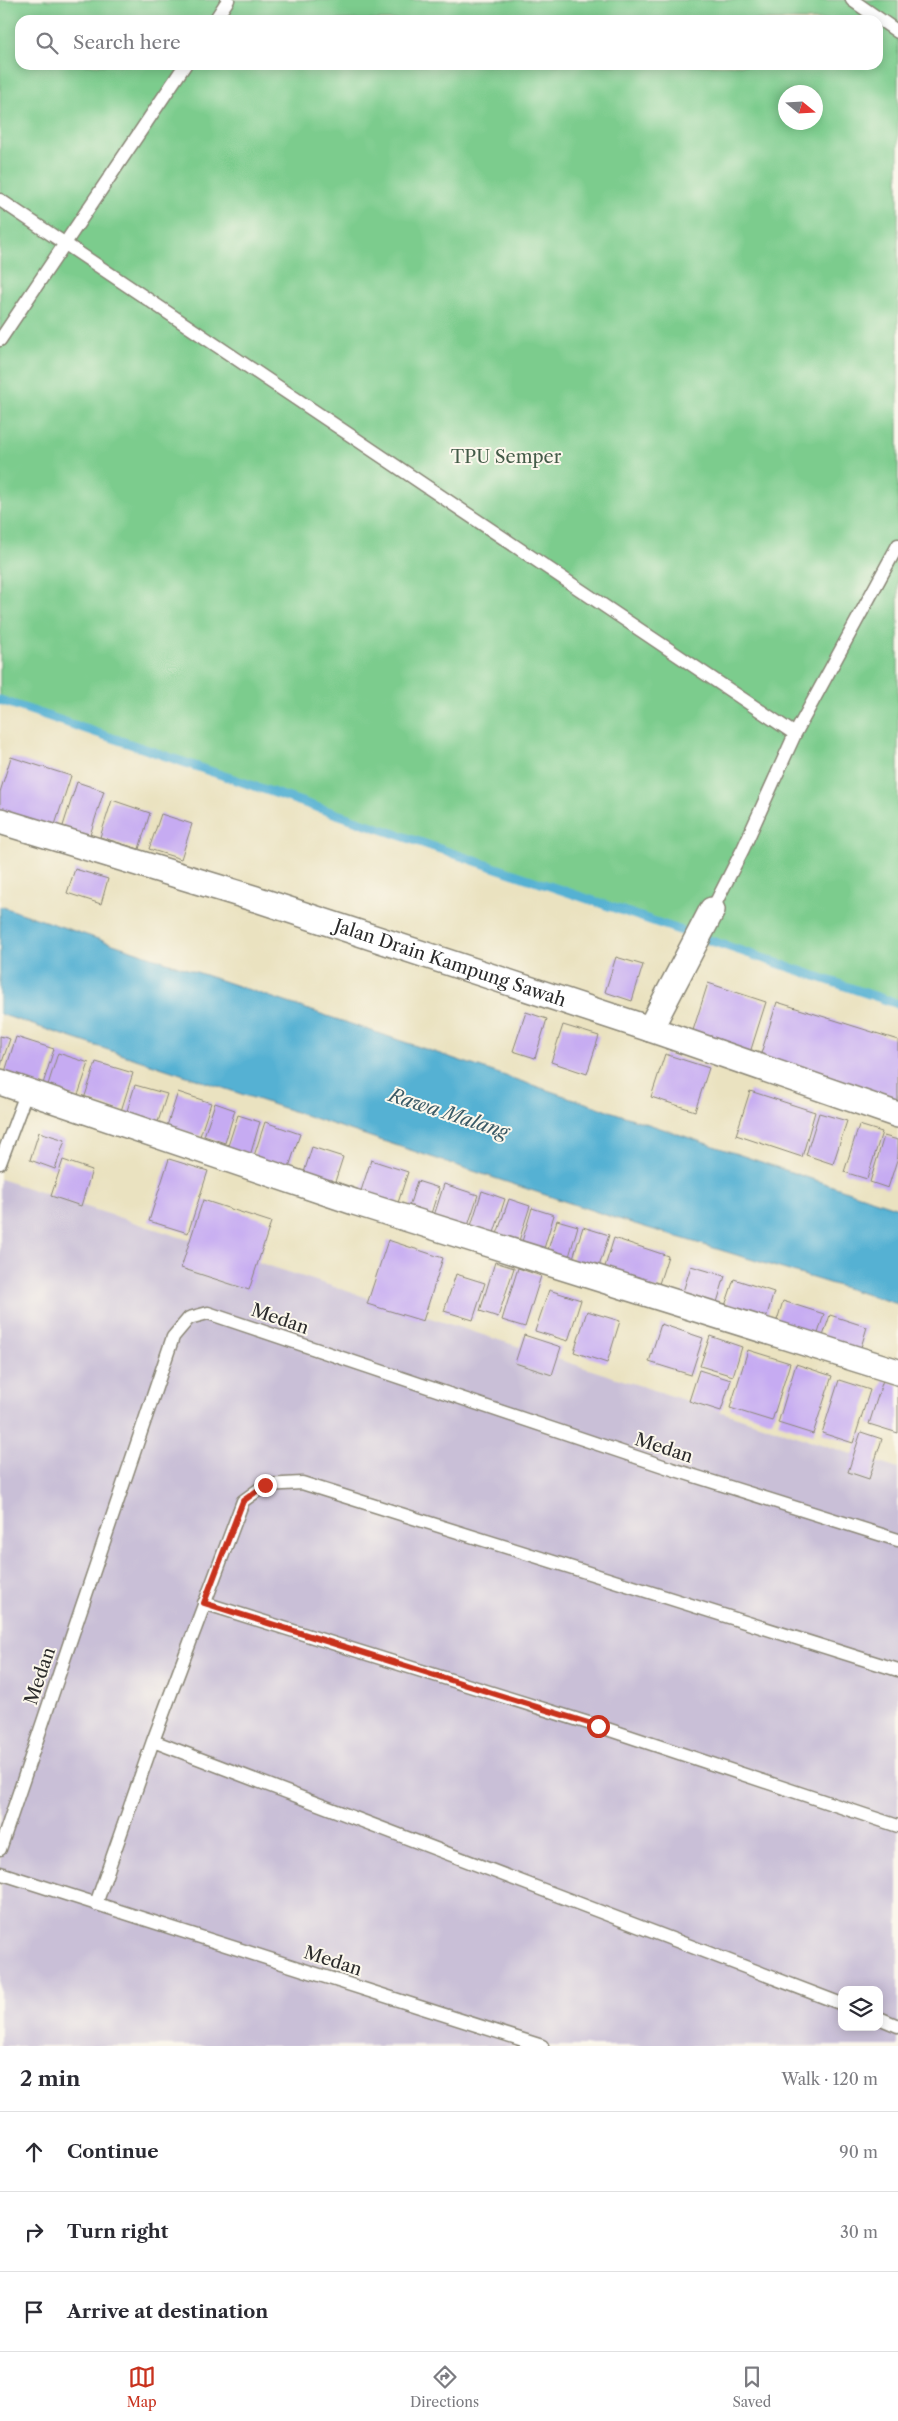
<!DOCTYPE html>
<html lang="en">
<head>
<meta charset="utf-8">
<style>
  :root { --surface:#fff; --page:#f2f2f3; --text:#2b2b33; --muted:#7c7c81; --line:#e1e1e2; --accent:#c8321e }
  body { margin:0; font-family:"Libre Caslon Text",serif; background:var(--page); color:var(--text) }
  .controls { position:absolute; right:15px; bottom:15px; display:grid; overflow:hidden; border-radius:10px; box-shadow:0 2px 12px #0003 }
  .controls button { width:45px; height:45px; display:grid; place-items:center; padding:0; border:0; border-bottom:1px solid var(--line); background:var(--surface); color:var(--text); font:25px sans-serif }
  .compass { position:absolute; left:778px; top:85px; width:45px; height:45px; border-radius:50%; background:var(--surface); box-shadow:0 2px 12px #0003; rotate:108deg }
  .stop { position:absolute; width:15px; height:15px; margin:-11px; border:4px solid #c8321e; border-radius:50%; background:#fff }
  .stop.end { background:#c8321e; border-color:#fff; box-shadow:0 1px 5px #0008 }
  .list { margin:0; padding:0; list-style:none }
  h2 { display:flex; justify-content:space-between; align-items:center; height:65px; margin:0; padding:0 20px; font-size:21px }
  h2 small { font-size:16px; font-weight:400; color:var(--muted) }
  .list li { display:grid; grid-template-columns:32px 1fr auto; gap:15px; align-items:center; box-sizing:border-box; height:80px; padding:0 20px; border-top:1px solid var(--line) }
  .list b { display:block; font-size:19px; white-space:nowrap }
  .list em { font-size:16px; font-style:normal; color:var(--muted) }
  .icon { flex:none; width:28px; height:28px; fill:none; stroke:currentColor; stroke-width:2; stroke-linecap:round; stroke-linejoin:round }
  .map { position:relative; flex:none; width:898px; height:2046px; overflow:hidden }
  .search { position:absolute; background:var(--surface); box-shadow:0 2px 12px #0003; left:15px; right:15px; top:15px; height:55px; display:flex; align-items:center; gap:12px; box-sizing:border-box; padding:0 18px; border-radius:15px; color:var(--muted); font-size:19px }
  .sheet { height:305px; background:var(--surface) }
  nav { display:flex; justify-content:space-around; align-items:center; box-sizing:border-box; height:70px; border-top:1px solid var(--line); background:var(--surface); font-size:14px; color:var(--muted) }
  nav a { display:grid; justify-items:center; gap:2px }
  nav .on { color:var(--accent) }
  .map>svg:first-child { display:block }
  .industrial { fill:#c9bfd7; fill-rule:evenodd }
  .green { fill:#7ccc8d; stroke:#547c5c; fill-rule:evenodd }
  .water { fill:#55b1d3; stroke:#406e7f }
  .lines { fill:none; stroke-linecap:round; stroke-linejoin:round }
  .stream { stroke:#55b1d3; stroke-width:9 }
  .building { fill:#c6abf2 }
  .service-casing { stroke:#8a8676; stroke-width:15 }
  .minor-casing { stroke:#8a8676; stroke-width:28 }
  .service { stroke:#fff; stroke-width:12 }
  .minor { stroke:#fff; stroke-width:25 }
  .route { stroke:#c8321e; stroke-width:6 }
  .labels { text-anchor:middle; stroke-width:4; stroke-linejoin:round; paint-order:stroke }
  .park-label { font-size:18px; fill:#435b48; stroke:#fbf7ec }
  .street-label { font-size:18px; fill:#2b2b2b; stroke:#fbf7ec }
  .water-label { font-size:19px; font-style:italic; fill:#3a5a66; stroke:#fbf7ec }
</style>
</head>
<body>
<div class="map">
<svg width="898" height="2046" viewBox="0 0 898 2046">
  <rect width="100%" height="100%" fill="#fbf7ec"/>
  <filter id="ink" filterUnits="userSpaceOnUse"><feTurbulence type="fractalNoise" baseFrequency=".02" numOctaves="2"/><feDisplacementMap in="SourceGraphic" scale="10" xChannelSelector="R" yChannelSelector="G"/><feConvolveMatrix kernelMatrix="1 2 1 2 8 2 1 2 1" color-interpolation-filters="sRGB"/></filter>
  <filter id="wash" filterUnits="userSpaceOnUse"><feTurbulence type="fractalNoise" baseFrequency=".0096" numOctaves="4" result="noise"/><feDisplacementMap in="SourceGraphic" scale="20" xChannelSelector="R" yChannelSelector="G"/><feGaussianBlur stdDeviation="1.12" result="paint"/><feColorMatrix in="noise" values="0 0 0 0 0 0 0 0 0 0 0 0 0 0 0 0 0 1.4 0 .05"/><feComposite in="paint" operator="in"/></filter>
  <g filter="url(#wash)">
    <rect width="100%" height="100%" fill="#eae2c0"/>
    <path class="industrial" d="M 0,1179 L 898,1469 L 898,2046 L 0,2046 ZM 842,1990 L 879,1990 L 879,2027 L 842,2027 Z"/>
    <path class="green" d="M 0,0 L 898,0 L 898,1004 L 0,700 ZM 20,20 L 878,20 L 878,65 L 20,65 ZM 786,92 L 816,92 L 816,122 L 786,122 Z"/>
    <path class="water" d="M 0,906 L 898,1208 L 898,1304 L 615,1218 L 0,1014 Z"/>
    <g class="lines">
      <path class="stream" d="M 0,700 L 898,1004"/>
    </g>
    <g id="blocks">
      <path class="building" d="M 11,757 L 71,776 L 52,834 L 0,817 L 0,792 Z
        M 77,782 L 104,791 L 89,838 L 62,829 Z
        M 112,800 L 150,813 L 139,849 L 100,837 Z
        M 161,814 L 192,824 L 181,859 L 149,849 Z
        M 75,869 L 108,879 L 101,904 L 67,893 Z
        M 616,957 L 643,965 L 632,1001 L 605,992 Z
        M 708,983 L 766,1002 L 748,1059 L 690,1040 Z
        M 777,1002 L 898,1040 L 898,1104 L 759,1060 Z
        M 526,1012 L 547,1019 L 535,1058 L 513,1051 Z
        M 563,1025 L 599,1036 L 587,1074 L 551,1062 Z
        M 0,1036 L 10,1039 L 0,1068 Z
        M 16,1037 L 54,1049 L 42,1087 L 4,1075 Z
        M 58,1053 L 89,1063 L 77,1098 L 47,1088 Z
        M 665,1054 L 709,1068 L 695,1111 L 651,1097 Z
        M 96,1062 L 133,1073 L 121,1111 L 84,1099 Z
        M 135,1085 L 167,1094 L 157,1125 L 126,1114 Z
        M 750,1091 L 815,1112 L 802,1157 L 736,1135 Z
        M 178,1092 L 211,1103 L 200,1136 L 167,1126 Z
        M 215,1103 L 235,1110 L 225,1143 L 204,1136 Z
        M 819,1113 L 847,1121 L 833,1164 L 806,1155 Z
        M 238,1115 L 260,1122 L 249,1159 L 226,1152 Z
        M 265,1122 L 300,1134 L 288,1170 L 253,1159 Z
        M 859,1125 L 882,1132 L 867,1179 L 844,1172 Z
        M 39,1132 L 65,1140 L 55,1169 L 30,1160 Z
        M 884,1136 L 898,1140 L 898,1157 L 888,1188 L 870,1182 Z
        M 312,1147 L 343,1157 L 333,1188 L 302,1179 Z
        M 169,1159 L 208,1171 L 188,1233 L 149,1221 Z
        M 63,1160 L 92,1170 L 81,1206 L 51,1196 Z
        M 371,1160 L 408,1172 L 396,1209 L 359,1197 Z
        M 417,1181 L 439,1188 L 430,1217 L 408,1210 Z
        M 444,1184 L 478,1195 L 466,1232 L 432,1222 Z
        M 482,1191 L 505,1199 L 492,1239 L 469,1232 Z
        M 509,1199 L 530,1206 L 518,1244 L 496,1237 Z
        M 203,1200 L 271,1222 L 249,1290 L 181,1268 Z
        M 532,1208 L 554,1215 L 543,1252 L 521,1245 Z
        M 557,1220 L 578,1226 L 568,1260 L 547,1253 Z
        M 583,1227 L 609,1235 L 598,1270 L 572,1261 Z
        M 614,1238 L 668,1256 L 657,1290 L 603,1273 Z
        M 388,1240 L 443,1258 L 423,1321 L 367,1304 Z
        M 495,1262 L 514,1268 L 498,1317 L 480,1311 Z
        M 691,1266 L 725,1276 L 715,1309 L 681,1298 Z
        M 518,1268 L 541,1276 L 525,1327 L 502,1320 Z
        M 456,1274 L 485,1283 L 473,1320 L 444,1311 Z
        M 734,1279 L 774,1292 L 764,1325 L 723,1312 Z
        M 549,1290 L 581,1300 L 568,1341 L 535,1331 Z
        M 783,1301 L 824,1314 L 816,1340 L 775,1327 Z
        M 587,1311 L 620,1321 L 607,1363 L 574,1352 Z
        M 830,1315 L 867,1327 L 859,1354 L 821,1342 Z
        M 661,1324 L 703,1338 L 691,1375 L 649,1362 Z
        M 524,1335 L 561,1347 L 552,1375 L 515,1363 Z
        M 710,1336 L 742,1347 L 733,1376 L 700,1366 Z
        M 748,1350 L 790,1363 L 772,1421 L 730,1408 Z
        M 796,1364 L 832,1376 L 813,1434 L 778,1423 Z
        M 699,1370 L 731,1380 L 721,1411 L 689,1401 Z
        M 839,1380 L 870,1390 L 853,1443 L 822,1433 Z
        M 883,1380 L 898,1385 L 898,1433 L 869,1424 Z
        M 861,1432 L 882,1439 L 869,1479 L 848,1472 Z"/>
    </g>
  </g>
  <g filter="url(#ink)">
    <use href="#blocks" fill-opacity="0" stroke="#8a8676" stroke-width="1"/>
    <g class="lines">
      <g class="service-casing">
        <path id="service" d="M 852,0 L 898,32
          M 215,20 L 228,0
          M 0,200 L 795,734
          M 0,340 L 185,65
          M 712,910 L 743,849 L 795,734 L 898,545
          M 0,1163 L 27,1091
          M 204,1603 L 598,1726 L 898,1826
          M 153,1741 L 842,2004
          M 0,1849 L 173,1337 L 189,1318 L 208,1313 L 672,1469 L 898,1540
          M 0,1873 L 542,2046
          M 96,1904 L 153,1741 L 243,1501 L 265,1485 L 302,1483 L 898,1670
          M 879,2018 L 898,2026"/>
      </g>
      <g class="minor-casing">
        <g id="minor">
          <path id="s1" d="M 0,821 L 256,899 L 650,1029 L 898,1115"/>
          <path d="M 650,1029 L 712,910"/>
          <path d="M 0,1082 L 354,1202 L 898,1372"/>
        </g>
      </g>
      <use href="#service" class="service"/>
      <use href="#minor" class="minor"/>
    </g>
  </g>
  <g class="lines" filter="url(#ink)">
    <path class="route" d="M 265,1485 L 243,1501 L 204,1603 L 598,1726"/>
  </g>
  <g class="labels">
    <g class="park-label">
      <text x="506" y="463">TPU Semper</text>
    </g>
    <g class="street-label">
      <text dy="6" stroke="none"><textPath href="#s1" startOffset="472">Jalan Drain Kampung Sawah</textPath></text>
      <text transform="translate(280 1319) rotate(19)" y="6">Medan</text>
      <text transform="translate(664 1448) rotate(18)" y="6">Medan</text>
      <text transform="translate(40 1676) rotate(-71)" y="6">Medan</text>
      <text transform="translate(333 1961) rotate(18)" y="6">Medan</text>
    </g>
    <g class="water-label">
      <text transform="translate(449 1113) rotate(18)" y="7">Rawa Malang</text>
    </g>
  </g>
</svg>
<div class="controls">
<button><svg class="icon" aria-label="layers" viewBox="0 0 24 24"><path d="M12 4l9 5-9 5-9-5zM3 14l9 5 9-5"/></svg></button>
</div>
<svg class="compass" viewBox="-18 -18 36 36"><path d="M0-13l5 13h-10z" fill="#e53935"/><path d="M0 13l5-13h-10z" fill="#7c7c81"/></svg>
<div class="stop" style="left:598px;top:1726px"></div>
<div class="stop end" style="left:265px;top:1485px"></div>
<div class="search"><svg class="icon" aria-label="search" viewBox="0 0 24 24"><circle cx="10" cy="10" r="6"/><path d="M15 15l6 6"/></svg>Search here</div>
</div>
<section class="sheet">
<h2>2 min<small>Walk · 120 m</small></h2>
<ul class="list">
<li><svg class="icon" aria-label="ahead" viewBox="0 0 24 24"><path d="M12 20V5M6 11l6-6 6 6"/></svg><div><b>Continue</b></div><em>90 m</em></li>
<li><svg class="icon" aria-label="right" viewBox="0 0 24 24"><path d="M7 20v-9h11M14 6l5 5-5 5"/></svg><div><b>Turn right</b></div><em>30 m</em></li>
<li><svg class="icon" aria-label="arrive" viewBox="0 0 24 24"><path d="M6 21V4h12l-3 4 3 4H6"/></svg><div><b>Arrive at destination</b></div></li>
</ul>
</section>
<nav>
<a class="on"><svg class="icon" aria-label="map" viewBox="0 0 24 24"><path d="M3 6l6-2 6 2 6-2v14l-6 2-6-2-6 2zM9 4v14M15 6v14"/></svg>Map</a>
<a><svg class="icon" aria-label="directions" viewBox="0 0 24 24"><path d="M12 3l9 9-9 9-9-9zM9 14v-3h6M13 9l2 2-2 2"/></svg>Directions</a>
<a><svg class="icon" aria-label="saved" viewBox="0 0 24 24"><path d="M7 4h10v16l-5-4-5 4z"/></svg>Saved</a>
</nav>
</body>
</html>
